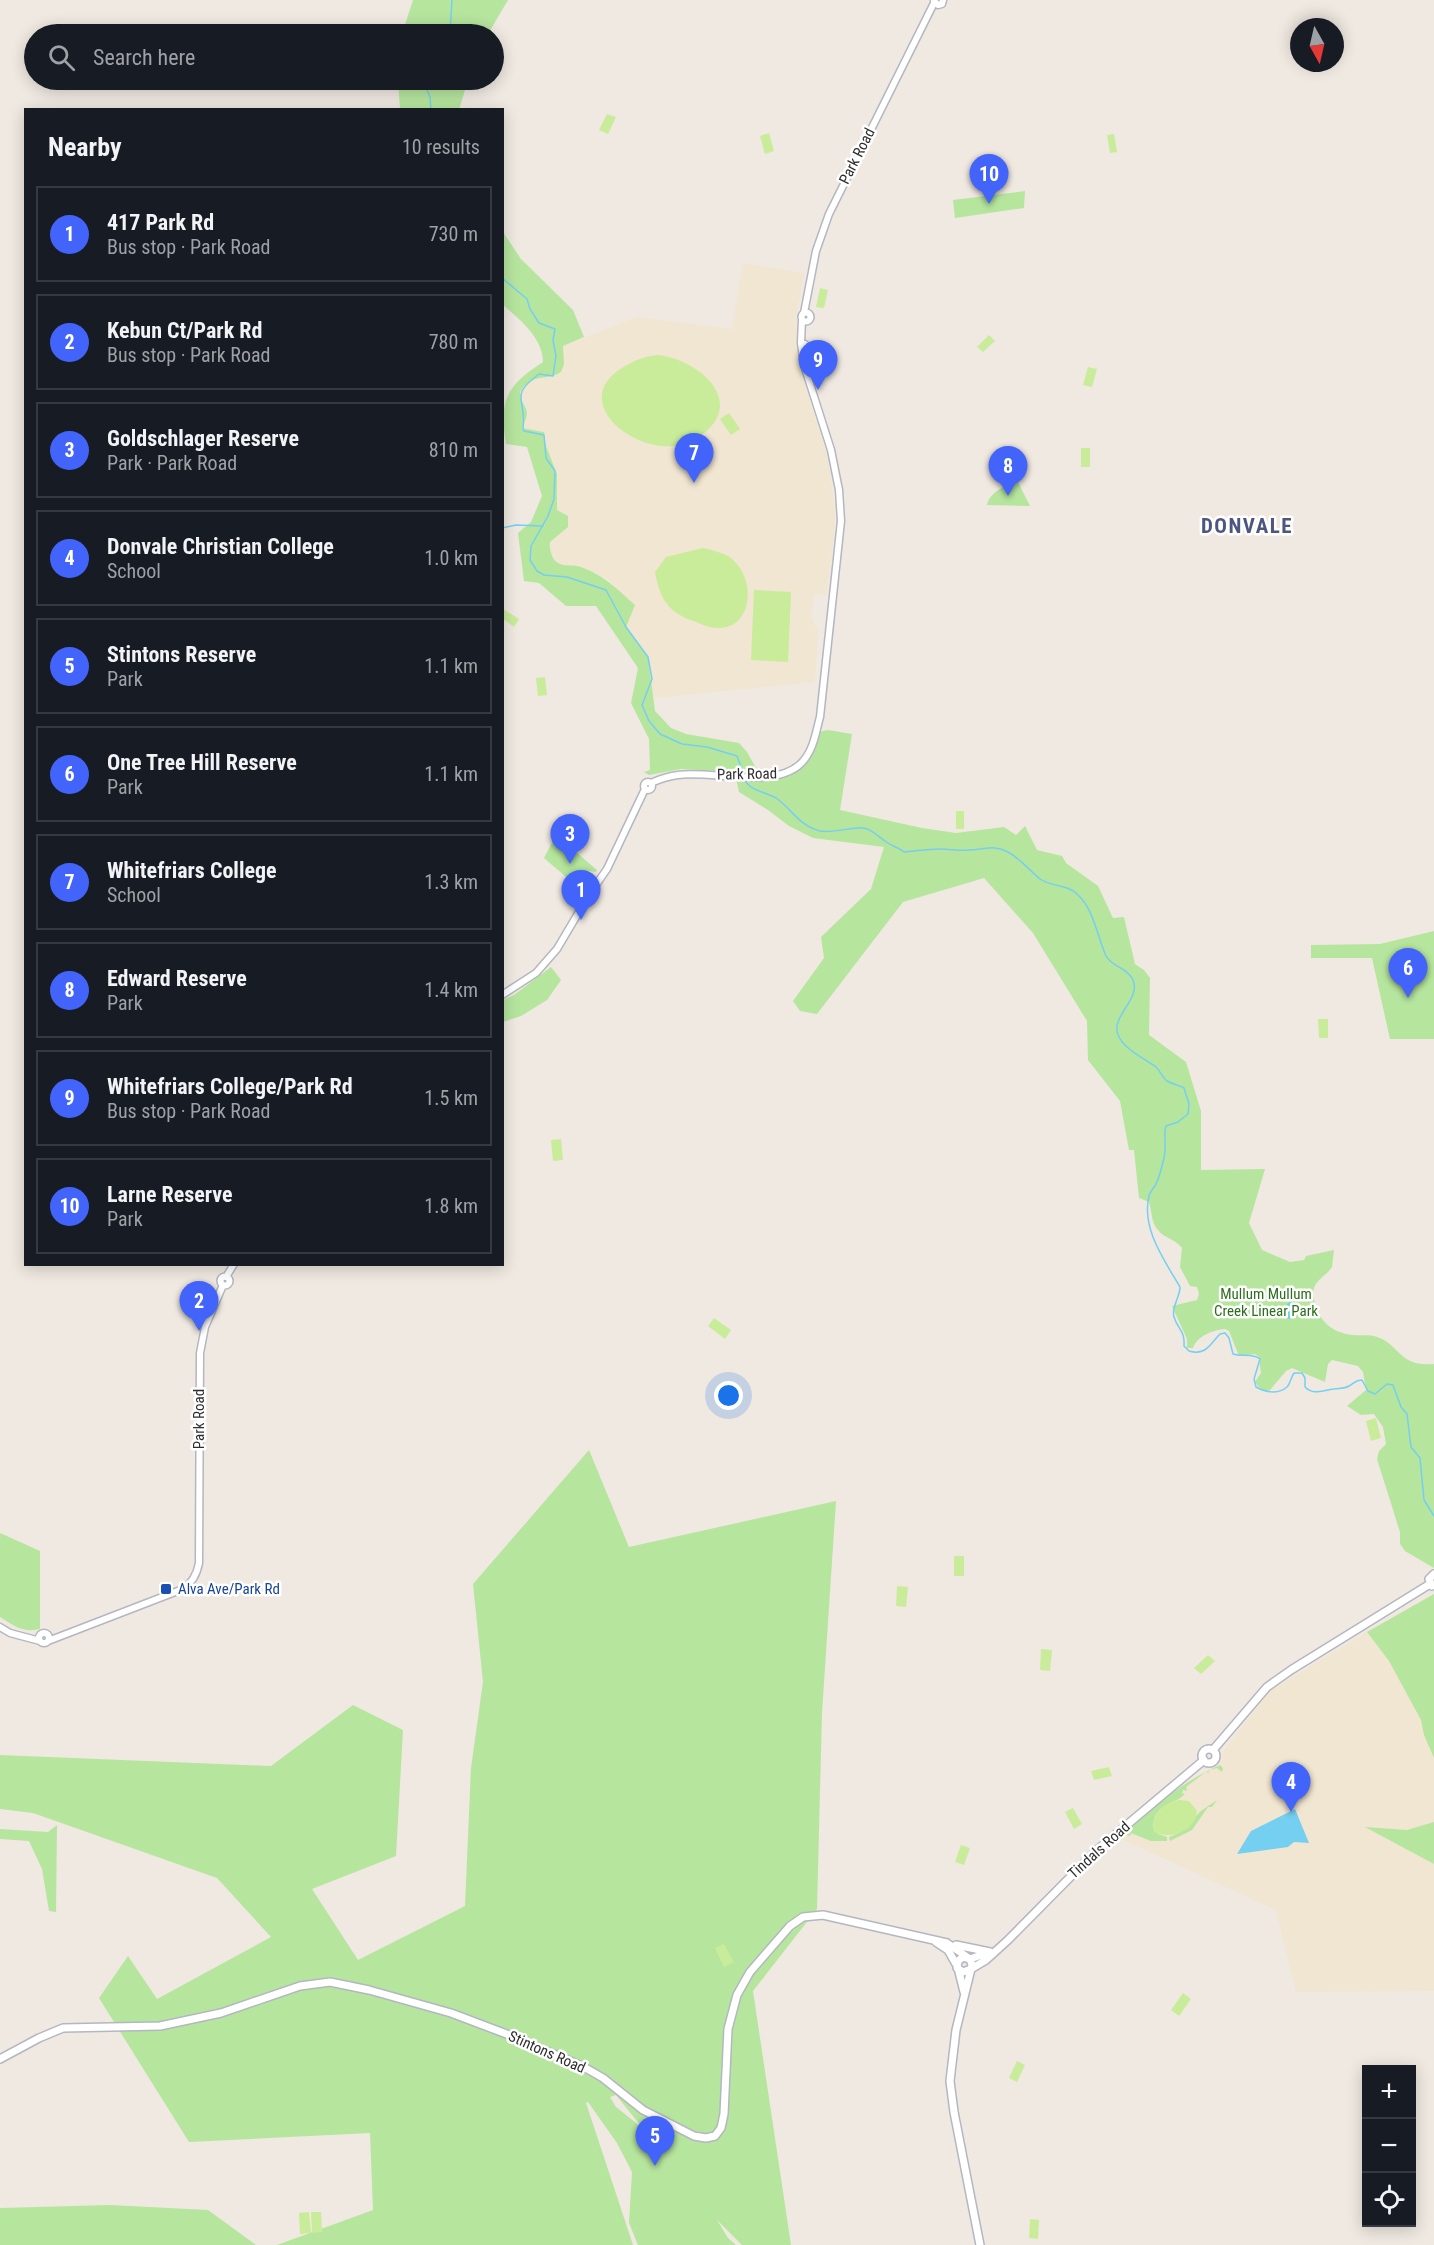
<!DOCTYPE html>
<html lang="en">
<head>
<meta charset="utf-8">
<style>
  :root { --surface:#171b24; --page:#20242c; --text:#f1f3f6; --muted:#9ea1a6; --line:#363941; --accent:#4264fb }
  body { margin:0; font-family:"Roboto Condensed",sans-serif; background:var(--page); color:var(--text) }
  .controls { position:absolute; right:18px; bottom:18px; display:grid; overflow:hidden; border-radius:0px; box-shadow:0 3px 15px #0003 }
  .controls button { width:54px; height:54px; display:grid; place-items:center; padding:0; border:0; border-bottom:2px solid var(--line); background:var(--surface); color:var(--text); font:30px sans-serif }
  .compass { position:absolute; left:1290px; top:18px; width:54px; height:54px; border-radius:50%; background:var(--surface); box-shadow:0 3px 15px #0003; rotate:172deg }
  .you { position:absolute; left:729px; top:1396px; width:21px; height:21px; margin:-15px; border:4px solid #fff; border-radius:50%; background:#1a73e8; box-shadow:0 0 0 9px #1a73e833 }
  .badge { display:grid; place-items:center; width:39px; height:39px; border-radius:50%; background:var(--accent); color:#fff; font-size:20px; font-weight:700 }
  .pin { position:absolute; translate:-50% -50px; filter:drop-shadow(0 2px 3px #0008) }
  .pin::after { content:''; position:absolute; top:32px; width:21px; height:18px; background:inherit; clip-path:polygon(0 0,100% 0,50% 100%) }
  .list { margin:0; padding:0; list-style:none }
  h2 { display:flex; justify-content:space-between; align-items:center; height:78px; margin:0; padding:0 24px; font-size:26px }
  h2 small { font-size:20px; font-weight:400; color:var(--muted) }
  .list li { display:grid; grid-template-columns:39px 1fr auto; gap:18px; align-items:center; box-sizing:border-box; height:96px; margin:0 12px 12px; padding:0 12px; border:2px solid var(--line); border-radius:0px }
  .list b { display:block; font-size:22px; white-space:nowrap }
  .list p { margin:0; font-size:20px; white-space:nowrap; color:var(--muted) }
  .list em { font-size:20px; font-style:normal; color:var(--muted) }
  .icon { flex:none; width:33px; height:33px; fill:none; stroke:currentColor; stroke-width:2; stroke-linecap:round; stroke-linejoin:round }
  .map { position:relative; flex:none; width:1434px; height:2245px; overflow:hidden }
  .search { position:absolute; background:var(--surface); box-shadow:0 3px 15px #0003; left:24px; top:24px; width:480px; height:66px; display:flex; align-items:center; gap:15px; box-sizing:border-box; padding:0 21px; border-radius:33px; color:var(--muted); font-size:22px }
  .panel { position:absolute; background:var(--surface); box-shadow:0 3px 15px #0003; left:24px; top:108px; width:480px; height:1158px; border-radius:0px }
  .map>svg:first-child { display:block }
  .education { fill:#f0e6d1 }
  .green { fill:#b6e59e; fill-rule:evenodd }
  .pitch { fill:#c9ec9a }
  .water { fill:#75cff0 }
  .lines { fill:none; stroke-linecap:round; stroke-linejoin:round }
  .stream { stroke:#75cff0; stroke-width:1.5 }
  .tertiary-casing { stroke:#b4b7c1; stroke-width:9 }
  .secondary-casing { stroke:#b4b7c1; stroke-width:10 }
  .tertiary { stroke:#fff; stroke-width:6 }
  .secondary { stroke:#fff; stroke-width:7 }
  .transit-dot { fill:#1a4fb4; stroke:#fff; stroke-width:2 }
  .labels { text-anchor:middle; stroke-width:5; stroke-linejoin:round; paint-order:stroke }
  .street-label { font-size:15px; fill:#2e2e2e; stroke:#fff }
  .park-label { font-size:15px; fill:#2c6e1b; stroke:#fff }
  .transit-label { font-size:15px; fill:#164399; stroke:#fff; text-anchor:start }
  .district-label { font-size:21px; font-weight:bold; letter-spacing:1.5px; fill:#4d5680; stroke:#fff }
</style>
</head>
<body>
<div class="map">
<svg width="1434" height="2245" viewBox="0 0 1434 2245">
  <rect width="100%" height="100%" fill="#efe9e1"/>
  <path class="education" d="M 743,263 L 804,273 L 796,319 L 799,366 L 828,459 L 835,511 L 834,538 L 826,596 L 814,594 L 811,616 L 818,631 L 815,682 L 654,698 L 648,657 L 626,627 L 618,590 L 608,579 L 579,566 L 560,565 L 556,562 L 549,548 L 550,542 L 568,527 L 557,510 L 557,474 L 546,446 L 546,436 L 541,430 L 532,431 L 521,428 L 528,416 L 528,409 L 521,396 L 520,392 L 530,381 L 548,377 L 564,364 L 563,346 L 637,317 L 732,329 Z
    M 1367,1632 L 1389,1661 L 1421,1720 L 1424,1735 L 1434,1758 L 1434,1822 L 1407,1830 L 1366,1827 L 1434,1864 L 1434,1991 L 1296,1992 L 1276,1910 L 1119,1838 L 1160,1803 L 1208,1770 L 1218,1768 L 1223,1757 L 1223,1751 L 1270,1691 Z"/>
  <path class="green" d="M 413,0 L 508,0 L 488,34 L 402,34 Z
    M 398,80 L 468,80 L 459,110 L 400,109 Z
    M 1025,191 L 1024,208 L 955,218 L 953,200 Z
    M 503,232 L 521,259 L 573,310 L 584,337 L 563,346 L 564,364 L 561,372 C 545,382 533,372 520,392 C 523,412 533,405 522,428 L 544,432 L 546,446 L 557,474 L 557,510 L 568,516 L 568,527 L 550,542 C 549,549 552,560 558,563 C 564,567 574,564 581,567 C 605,576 617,589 635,605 L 626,627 L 648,657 L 655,711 L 671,728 L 686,734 L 739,743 L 747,752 L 756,768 L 761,768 L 762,773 L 681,769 L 649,775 L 644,772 L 650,770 L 649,739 L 631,703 L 638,668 L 596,606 L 566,606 L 539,583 L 524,581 L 518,533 L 531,522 L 542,496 L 527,447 L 506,444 C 499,400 506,386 543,362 C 543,338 520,320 503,305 Z
    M 1018,482 L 1030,506 L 987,505 C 990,491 1007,485 1018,482 Z
    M 828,730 L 852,734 L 840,810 L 922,828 L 956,833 L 1004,827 L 1016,835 L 1025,826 L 1037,850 L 1062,856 L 1066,863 L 1098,886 L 1113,918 L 1124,917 L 1135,964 L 1144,970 L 1150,978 L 1149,1035 L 1186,1062 L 1201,1111 L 1201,1170 L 1265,1169 L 1249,1223 L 1262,1250 L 1290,1262 L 1304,1260 L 1306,1256 L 1334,1250 L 1332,1267 C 1327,1275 1317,1279 1314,1288 C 1312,1294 1314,1300 1316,1306 C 1321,1324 1336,1334 1354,1335 C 1362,1336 1369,1334 1377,1337 C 1401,1345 1398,1367 1434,1364 L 1434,1568 L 1405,1551 L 1400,1544 L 1400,1532 L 1377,1459 L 1379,1451 L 1386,1444 L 1383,1427 L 1374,1414 L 1361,1415 L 1347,1406 L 1366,1390 L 1363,1372 L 1358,1366 L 1332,1360 L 1328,1364 L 1325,1382 L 1292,1368 L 1286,1371 L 1270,1390 C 1262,1391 1259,1388 1255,1382 L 1261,1373 L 1259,1357 L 1255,1354 L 1239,1356 L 1229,1331 L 1225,1329 C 1213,1330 1197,1336 1193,1348 L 1187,1348 L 1187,1339 L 1172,1306 L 1197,1300 L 1199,1294 L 1197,1287 L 1190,1286 L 1180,1267 L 1182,1248 C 1174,1238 1165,1239 1158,1230 C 1151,1223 1152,1211 1149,1202 L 1139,1198 L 1134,1150 L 1129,1150 L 1120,1101 L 1088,1060 L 1087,1021 L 1033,933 L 984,878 L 903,902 L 817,1014 L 800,1011 L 793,1001 L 824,958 L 821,937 L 871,889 L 884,847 L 813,838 L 789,826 L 768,810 L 739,792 L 736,778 C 780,780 806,781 819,732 Z
    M 556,835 L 597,870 L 596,872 L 589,871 L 579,888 L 544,858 Z
    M 1434,931 L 1434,1039 L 1390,1039 L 1372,958 L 1311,958 L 1311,945 L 1380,944 Z
    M 551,967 L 561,980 L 547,1000 L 521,1016 L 503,1022 L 503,1000 L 514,995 Z
    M 589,1450 L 629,1547 L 836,1501 L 822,1713 L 817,1909 L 753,1991 L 791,2245 L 742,2245 L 717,2220 L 728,2238 L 736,2245 L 638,2245 L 629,2223 L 632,2172 L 617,2143 L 588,2102 L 586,2103 L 633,2245 L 277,2245 L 373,2210 L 370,2133 L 189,2142 L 99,1998 L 128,1956 L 157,1999 L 271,1937 L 217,1878 L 33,1813 L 0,1809 L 0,1755 L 271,1766 L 353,1705 L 403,1730 L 396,1856 L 312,1889 L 358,1960 L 465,1906 L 471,1768 L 483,1682 L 473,1584 ZM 616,2095 L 641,2126 L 641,2127 L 616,2107 L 610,2097 Z
    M 0,1533 L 40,1551 L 40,1629 C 23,1633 14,1626 0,1617 Z
    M 1434,1594 L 1434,1758 L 1424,1735 L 1421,1720 L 1389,1661 L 1367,1632 Z
    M 1220,1765 L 1223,1768 L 1222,1772 L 1217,1768 L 1209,1770 L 1208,1774 L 1207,1771 L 1186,1787 L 1187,1791 L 1183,1790 L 1182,1793 L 1185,1794 C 1173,1806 1154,1803 1153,1827 L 1158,1834 L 1167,1837 L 1167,1841 L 1151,1841 L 1131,1833 L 1130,1836 L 1126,1835 L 1126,1833 C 1152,1806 1186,1780 1220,1765 Z
    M 1217,1800 L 1212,1807 L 1208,1807 L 1192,1830 L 1170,1841 L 1169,1837 C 1181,1834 1190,1824 1197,1815 C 1202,1809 1211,1805 1217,1800 Z
    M 1434,1822 L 1434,1864 L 1365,1827 L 1407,1830 Z
    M 57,1825 L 56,1912 L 49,1911 L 42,1869 L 29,1841 L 0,1839 L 0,1829 L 48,1832 Z
    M 110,2205 L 208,2210 L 256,2245 L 0,2245 L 0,2208 Z"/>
  <path class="pitch" d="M 607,114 L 616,117 L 608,134 L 599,130 Z
    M 769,133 L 774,151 L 765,154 L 760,136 Z
    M 1114,134 L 1117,152 L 1110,153 L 1107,135 Z
    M 820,288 L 828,290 L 824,308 L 816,307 Z
    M 989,335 L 995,341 L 983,352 L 977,347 Z
    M 658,355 C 696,359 747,399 703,434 C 695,440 683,446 673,446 C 627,450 567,397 627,365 C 638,359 646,356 658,355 Z
    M 1088,367 L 1097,369 L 1092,387 L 1083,385 Z
    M 729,413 L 740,429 L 731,435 L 720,419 Z
    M 1081,448 L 1090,448 L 1090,467 L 1081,467 Z
    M 703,548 C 715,551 728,553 736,563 C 755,583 752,627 719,628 C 710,629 697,622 688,619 C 666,610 659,595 655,572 L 666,557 Z
    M 754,590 L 791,592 L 788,662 L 751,660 Z
    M 503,609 L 519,619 L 514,627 L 503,619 Z
    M 545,677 L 547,695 L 538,696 L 536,678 Z
    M 956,811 L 964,811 L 964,829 L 956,829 Z
    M 1318,1019 L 1328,1019 L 1328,1038 L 1319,1038 Z
    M 561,1139 L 563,1160 L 553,1161 L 551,1140 Z
    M 714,1318 L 731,1330 L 725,1339 L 708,1326 Z
    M 1376,1418 L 1381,1438 L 1371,1441 L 1366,1421 Z
    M 954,1556 L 964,1556 L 964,1576 L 954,1576 Z
    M 897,1586 L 908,1587 L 906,1607 L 896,1606 Z
    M 1041,1649 L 1052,1650 L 1050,1671 L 1040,1670 Z
    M 1208,1655 L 1215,1661 L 1201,1674 L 1194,1668 Z
    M 1109,1767 L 1112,1776 L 1094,1780 L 1091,1771 Z
    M 1179,1800 L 1189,1801 L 1197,1811 C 1195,1832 1170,1840 1154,1832 C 1150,1815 1164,1802 1179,1800 Z
    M 1073,1808 L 1082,1824 L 1074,1829 L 1065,1812 Z
    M 961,1845 L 970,1848 L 964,1865 L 955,1862 Z
    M 724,1944 L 734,1962 L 724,1967 L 715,1948 Z
    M 1183,1993 L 1191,1999 L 1179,2016 L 1171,2010 Z
    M 1017,2061 L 1025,2065 L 1017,2082 L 1009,2078 Z
    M 309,2212 L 311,2233 L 300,2234 L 299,2213 Z
    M 311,2212 L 321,2212 L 322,2232 L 312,2233 Z
    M 1030,2219 L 1039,2220 L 1038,2239 L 1029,2238 Z"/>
  <path class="water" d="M 1290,1302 L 1293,1303 C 1298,1309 1296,1316 1289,1319 L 1284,1317 L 1287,1304 Z
    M 1295,1809 L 1309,1843 L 1294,1842 L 1288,1847 L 1237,1854 L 1251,1831 Z"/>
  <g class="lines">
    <path class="stream" d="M 450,34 L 452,0
      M 423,80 L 430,97 L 431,110
      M 502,278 L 527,299 L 530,309 L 539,323 L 555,329 L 553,340 L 556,356 L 553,376 L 539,374 C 508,397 527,397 523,429 L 524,431 L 544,435 L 546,458 L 555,471 L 554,499 L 548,516 L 531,546 L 530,560 L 537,571 L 544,575 L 567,577 L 606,590 L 626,627 L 648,657 L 652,679 L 642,705 L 649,721 L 660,734 L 682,744 L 707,747 L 737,756 L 744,775
      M 502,528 L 516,525 L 543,526
      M 745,780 C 750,791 766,792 776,798 C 792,809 799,826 820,831 C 831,833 845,829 857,828 C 870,826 875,835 885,841 C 891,846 898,847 904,852 C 916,851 929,849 941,849 C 950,849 959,851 968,850 C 984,850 994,844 1008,852 C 1021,859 1029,870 1040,879 C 1051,887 1067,884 1077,894 C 1094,909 1097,936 1106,956 C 1112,967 1128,968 1133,980 C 1140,996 1119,1011 1117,1026 C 1114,1045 1144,1058 1156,1067 C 1160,1071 1163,1078 1167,1081 C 1172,1084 1179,1085 1184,1088 L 1189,1104 L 1188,1114 L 1178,1122 L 1166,1126 C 1163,1133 1167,1147 1164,1158 C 1162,1166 1160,1176 1156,1184 C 1153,1189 1150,1192 1149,1196 C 1141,1229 1165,1261 1180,1287 C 1180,1297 1171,1308 1174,1317 C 1178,1330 1185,1330 1184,1346 L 1189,1351 C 1206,1356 1210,1344 1220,1334 L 1225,1333 L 1229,1338 L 1233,1354 C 1242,1357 1253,1353 1260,1359 L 1254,1379 L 1256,1387 C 1265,1392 1278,1395 1287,1387 C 1290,1384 1291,1377 1294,1373 L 1302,1373 L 1305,1378 L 1305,1387 C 1314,1396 1323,1390 1334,1389 C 1339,1388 1344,1389 1349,1386 C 1355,1383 1355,1380 1362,1380 L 1368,1391 L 1375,1394 L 1387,1384 L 1393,1385 L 1401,1407 L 1407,1414 L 1411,1447 L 1420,1458 L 1424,1500 L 1434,1516"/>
    <g class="tertiary-casing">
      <path id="tertiary" d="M 934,1 L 938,5 L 942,4 L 943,0
        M801.5 317a4.5 4.5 0 1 1 9 0a4.5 4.5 0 1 1-9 0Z
        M 804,313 L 816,251 L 829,214 L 934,3
        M 805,344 L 809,372
        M644 786a4 4 0 1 1 8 0a4 4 0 1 1-8 0Z
        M 651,783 C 660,779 668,776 678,775 C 713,770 780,791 804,760 C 814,748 816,731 820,717 L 841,521 L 839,490 L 831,450 L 804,365 L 801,343 L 802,319
        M 502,995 L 536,973 L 557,949 L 589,895 L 607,869 L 645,789
        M220.5 1281a4.5 4.5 0 1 1 9 0a4.5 4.5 0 1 1-9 0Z
        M 226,1277 L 234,1264
        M 0,1627 L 10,1633 L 40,1641
        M39 1638a5 5 0 1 1 10 0a5 5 0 1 1-10 0Z
        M 48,1641 L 183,1589 C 192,1583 197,1574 199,1563 L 200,1353 L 205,1327 L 223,1285"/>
    </g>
    <g class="secondary-casing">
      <path id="secondary" d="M 1432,1586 L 1429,1579 L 1434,1574
        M1202 1756a7 7 0 1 1 14 0a7 7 0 1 1-14 0Z
        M 1213,1750 L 1267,1687 L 1291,1670 L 1430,1584
        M 936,1942 L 948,1950 L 956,1964
        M 956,1945 L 990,1952
        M 970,1959 L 990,1952
        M 958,1968 L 964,1992
        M 971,1969 L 986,1960 L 1008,1940 L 1097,1850 L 1204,1760
        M 971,1969 L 956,2030 L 950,2081 L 954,2112 L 980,2245
        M 0,2059 L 39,2038 L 63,2028 L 160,2026 L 221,2013 L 300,1986 L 330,1982 L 369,1990 L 451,2013 L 504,2033 L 582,2066 L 603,2078 L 643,2110 L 694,2136 L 706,2138 L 715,2136 L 721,2128 L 724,2114 L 728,2029 L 737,1995 L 750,1972 L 790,1926 L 803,1917 L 823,1915 L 947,1943 L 970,1959 L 972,1965 L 971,1969 L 963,1972 L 957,1968 L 958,1961 L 963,1957 L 969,1959"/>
    </g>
    <use href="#tertiary" class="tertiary"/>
    <use href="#secondary" class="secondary"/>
  </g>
  <rect class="transit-dot" x="160" y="1583" width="12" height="12" rx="3"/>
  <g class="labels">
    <g class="street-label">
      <text transform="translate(857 156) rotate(-63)" y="5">Park Road</text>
      <text transform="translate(747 774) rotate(-1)" y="5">Park Road</text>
      <text transform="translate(199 1419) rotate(-90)" y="5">Park Road</text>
      <text transform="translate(1099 1850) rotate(-42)" y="5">Tindals Road</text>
      <text transform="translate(547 2052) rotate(24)" y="5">Stintons Road</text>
    </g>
    <g class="park-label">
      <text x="1266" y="1299">Mullum Mullum<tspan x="1266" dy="17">Creek Linear Park</tspan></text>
    </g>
    <g class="transit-label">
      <text x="178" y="1594">Alva Ave/Park Rd</text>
    </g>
    <g class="district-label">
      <text x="1247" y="533">DONVALE</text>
    </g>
  </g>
</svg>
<div class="controls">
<button>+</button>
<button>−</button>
<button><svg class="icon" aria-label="locate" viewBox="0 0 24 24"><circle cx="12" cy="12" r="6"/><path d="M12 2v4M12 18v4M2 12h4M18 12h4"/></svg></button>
</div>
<svg class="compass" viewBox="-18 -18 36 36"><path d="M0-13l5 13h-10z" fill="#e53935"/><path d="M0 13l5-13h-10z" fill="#9ea1a6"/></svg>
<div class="you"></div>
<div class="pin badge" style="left:581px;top:920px">1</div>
<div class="pin badge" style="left:199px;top:1331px">2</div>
<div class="pin badge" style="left:570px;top:864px">3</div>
<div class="pin badge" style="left:1291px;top:1812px">4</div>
<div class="pin badge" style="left:655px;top:2166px">5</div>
<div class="pin badge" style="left:1408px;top:998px">6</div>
<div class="pin badge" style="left:694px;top:483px">7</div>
<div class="pin badge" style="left:1008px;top:496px">8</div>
<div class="pin badge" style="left:818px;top:390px">9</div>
<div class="pin badge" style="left:989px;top:204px">10</div>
<div class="search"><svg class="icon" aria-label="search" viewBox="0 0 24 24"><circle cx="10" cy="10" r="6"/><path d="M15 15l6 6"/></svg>Search here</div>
<section class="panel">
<h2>Nearby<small>10 results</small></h2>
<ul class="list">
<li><span class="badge">1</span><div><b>417 Park Rd</b><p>Bus stop · Park Road</p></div><em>730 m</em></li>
<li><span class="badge">2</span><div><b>Kebun Ct/Park Rd</b><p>Bus stop · Park Road</p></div><em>780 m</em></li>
<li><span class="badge">3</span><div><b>Goldschlager Reserve</b><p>Park · Park Road</p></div><em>810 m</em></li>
<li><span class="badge">4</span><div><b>Donvale Christian College</b><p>School</p></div><em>1.0 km</em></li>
<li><span class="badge">5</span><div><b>Stintons Reserve</b><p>Park</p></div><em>1.1 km</em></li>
<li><span class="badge">6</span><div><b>One Tree Hill Reserve</b><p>Park</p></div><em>1.1 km</em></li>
<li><span class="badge">7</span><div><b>Whitefriars College</b><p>School</p></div><em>1.3 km</em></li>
<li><span class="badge">8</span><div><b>Edward Reserve</b><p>Park</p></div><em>1.4 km</em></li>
<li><span class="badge">9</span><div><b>Whitefriars College/Park Rd</b><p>Bus stop · Park Road</p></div><em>1.5 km</em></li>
<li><span class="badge">10</span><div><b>Larne Reserve</b><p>Park</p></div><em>1.8 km</em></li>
</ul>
</section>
</div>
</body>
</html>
